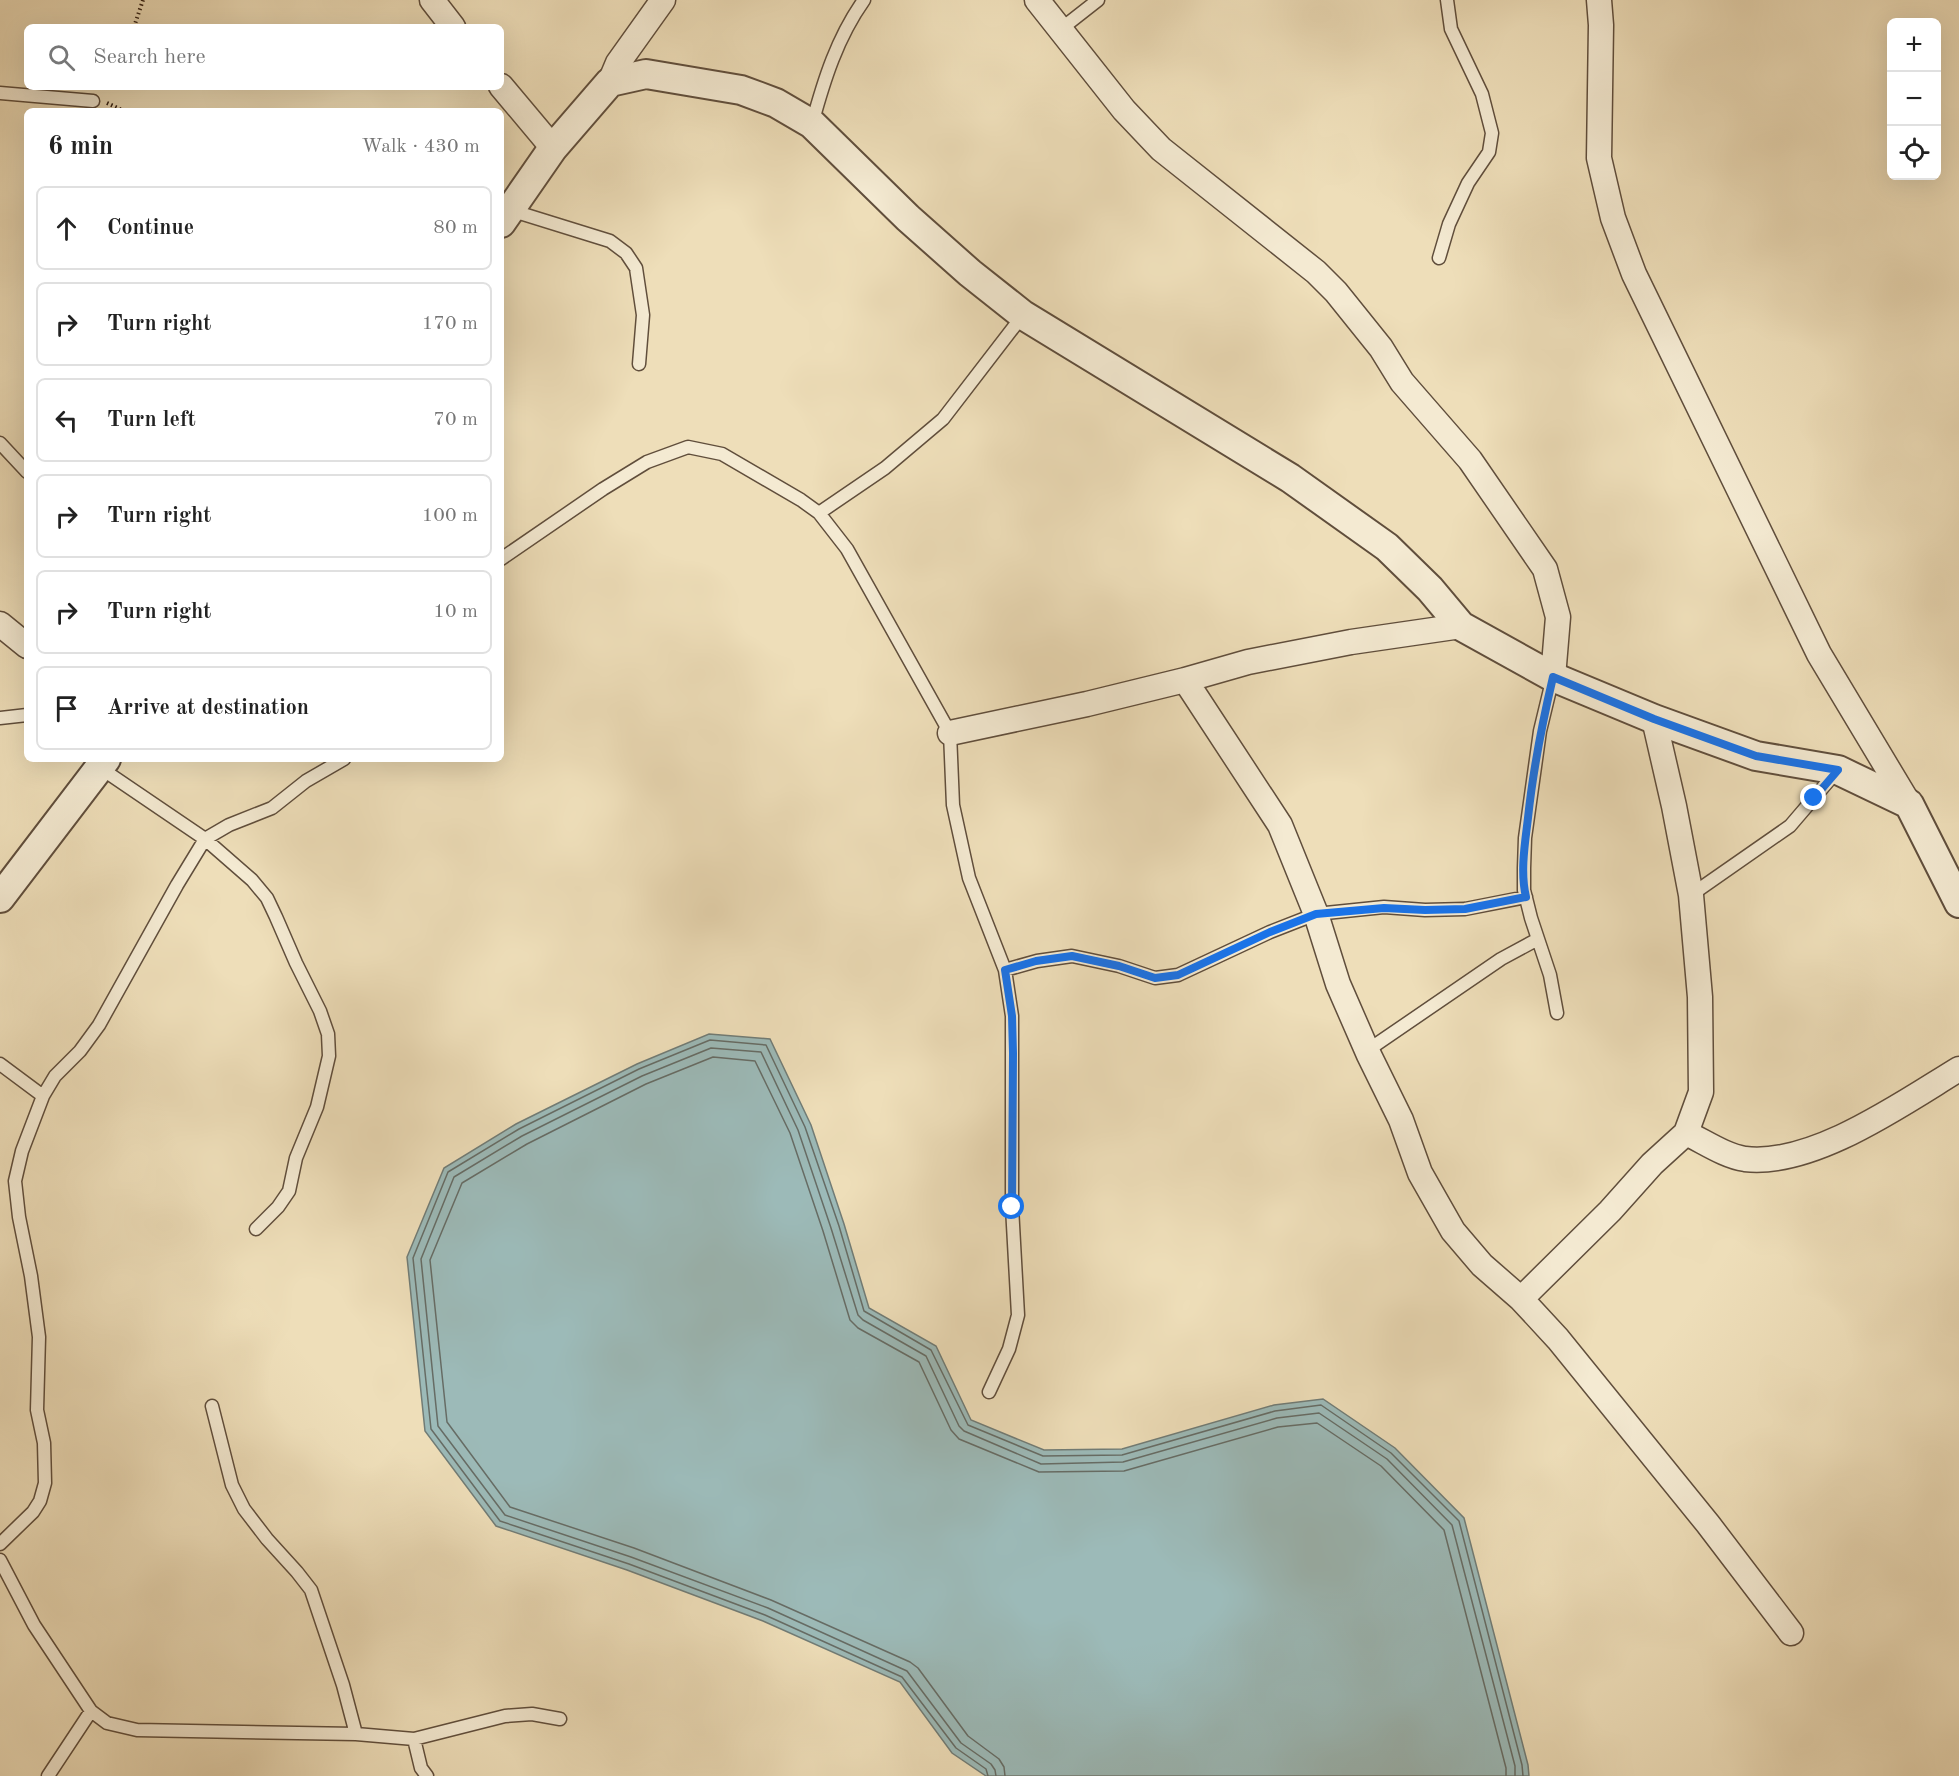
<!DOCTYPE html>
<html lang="en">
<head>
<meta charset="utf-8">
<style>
  :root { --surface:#fff; --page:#f2f2f2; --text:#222; --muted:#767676; --line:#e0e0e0 }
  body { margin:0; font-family:"Old Standard TT",serif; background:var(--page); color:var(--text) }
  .controls { position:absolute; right:18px; top:18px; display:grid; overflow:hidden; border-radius:9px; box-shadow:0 6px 24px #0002 }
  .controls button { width:54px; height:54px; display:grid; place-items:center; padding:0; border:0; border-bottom:2px solid var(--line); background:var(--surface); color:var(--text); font:30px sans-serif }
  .stop { position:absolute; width:18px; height:18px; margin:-14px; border:4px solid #1a73e8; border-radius:50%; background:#fff }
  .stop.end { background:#1a73e8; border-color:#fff; box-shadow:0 2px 6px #0008 }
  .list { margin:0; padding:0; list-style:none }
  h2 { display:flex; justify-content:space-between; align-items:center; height:78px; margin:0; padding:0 24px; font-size:26px }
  h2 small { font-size:20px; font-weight:400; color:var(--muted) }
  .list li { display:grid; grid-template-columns:39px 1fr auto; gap:18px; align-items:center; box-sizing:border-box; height:84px; margin:0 12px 12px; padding:0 12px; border:2px solid var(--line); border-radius:9px }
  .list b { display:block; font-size:22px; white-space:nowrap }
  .list em { font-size:20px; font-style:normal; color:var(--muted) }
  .icon { flex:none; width:33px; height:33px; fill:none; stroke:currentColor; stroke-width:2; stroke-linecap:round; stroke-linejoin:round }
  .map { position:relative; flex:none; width:1959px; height:1776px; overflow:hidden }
  .search { position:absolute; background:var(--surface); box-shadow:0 6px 24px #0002; left:24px; top:24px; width:480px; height:66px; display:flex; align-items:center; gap:15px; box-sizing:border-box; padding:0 21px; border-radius:9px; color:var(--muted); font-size:22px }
  .panel { position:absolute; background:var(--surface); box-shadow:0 6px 24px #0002; left:24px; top:108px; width:480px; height:654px; border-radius:9px }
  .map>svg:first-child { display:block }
  .water { fill:#9cbab8; stroke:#717c76; stroke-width:1.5 }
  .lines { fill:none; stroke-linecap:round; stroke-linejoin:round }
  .shore { stroke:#666c65; stroke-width:1.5 }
  .service-casing { stroke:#604e3c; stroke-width:15 }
  .minor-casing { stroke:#604e3c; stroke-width:27 }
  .tertiary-casing { stroke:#604e3c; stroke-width:32 }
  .path { stroke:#301e12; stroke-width:4; stroke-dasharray:1.5 3; stroke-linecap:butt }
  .service { stroke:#f4ead2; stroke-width:12 }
  .minor { stroke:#f4ead2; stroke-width:24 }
  .tertiary { stroke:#f4ead2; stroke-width:28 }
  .route { stroke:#1a73e8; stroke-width:8 }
</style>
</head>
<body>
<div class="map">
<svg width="1959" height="1776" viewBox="0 0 1959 1776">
  <rect width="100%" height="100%" fill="#eedeb9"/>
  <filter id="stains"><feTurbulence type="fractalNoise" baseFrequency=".00333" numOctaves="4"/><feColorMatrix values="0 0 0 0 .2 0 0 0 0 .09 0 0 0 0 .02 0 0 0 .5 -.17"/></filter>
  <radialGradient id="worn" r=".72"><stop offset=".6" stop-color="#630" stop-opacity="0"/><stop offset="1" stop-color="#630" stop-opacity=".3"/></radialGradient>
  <path class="water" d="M 709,1034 L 770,1039 L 811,1125 L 844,1224 L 869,1308 L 936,1346 L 971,1420 L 1044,1450 L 1122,1449 L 1274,1405 L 1323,1399 L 1395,1448 L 1464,1518 L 1528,1765 L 1529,1776 L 986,1776 L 952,1753 L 900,1682 L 763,1621 L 627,1570 L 496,1526 L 425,1431 L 407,1257 L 444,1168 L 516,1124 L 637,1064 Z"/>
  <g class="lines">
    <path class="shore" d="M 988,1776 L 986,1769 L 956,1748 L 902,1677 L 765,1615 L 629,1564 L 500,1521 L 431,1429 L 413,1258 L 448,1172 L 519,1129 L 639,1069 L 710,1040 L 766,1045 L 805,1127 L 839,1226 L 864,1311 L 931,1350 L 968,1425 L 1043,1456 L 1122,1455 L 1275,1411 L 1321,1405 L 1391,1453 L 1459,1521 L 1522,1765 L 1523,1776
      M 996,1776 L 995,1770 L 991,1764 L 961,1743 L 907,1671 L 768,1608 L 631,1557 L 505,1515 L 438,1426 L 421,1259 L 454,1177 L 522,1136 L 642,1076 L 711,1048 L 761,1052 L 798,1130 L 831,1228 L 858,1315 L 863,1320 L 926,1356 L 959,1426 L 964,1431 L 1041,1464 L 1123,1462 L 1277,1418 L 1319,1413 L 1387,1459 L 1452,1525 L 1515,1766 L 1515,1776
      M 1005,1776 L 1004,1767 L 999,1759 L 968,1736 L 918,1668 L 910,1662 L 771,1600 L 634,1548 L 510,1507 L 447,1422 L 430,1260 L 462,1183 L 527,1144 L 646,1084 L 713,1057 L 755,1061 L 790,1133 L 823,1231 L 850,1320 L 858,1328 L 919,1362 L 951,1430 L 959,1439 L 1039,1472 L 1124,1471 L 1278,1427 L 1317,1423 L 1381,1466 L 1444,1530 L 1506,1768 L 1506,1776"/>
    <g class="service-casing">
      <path id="service" d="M 1061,29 L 1098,0
        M 0,93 L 93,101
        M 812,124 C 824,80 837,38 864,0
        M 510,210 L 610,241 L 626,253 L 636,268 L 643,315 L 639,364
        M 1439,258 L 1449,224 L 1468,183 L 1489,152 L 1492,133 L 1482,94 L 1451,29 L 1447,0
        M 0,443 L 27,472
        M 819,513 L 885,468 L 943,419 L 1023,315
        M 501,559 L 603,489 L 647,462 L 688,447 L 722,454 L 801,500 L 819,513 L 847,549 L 950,733 L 953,805 L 969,878 L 1005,970 L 1012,1016 L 1012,1207 L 1018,1315 L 1009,1349 L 989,1392
        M 1553,677 L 1540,731 L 1525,838 L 1524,868 L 1524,890 L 1531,918 L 1550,975 L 1557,1013
        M 0,718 L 27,715
        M 99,767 L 205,839 L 252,880 L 267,898 L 276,917 L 296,963 L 320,1011 L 328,1034 L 329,1056 L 317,1107 L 296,1158 L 289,1191 L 278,1207 L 256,1229
        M 1691,895 L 1790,826 L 1837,771
        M 1005,970 L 1037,961 L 1072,956 L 1119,966 L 1155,978 L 1178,975 L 1270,932 L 1316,914 L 1384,907 L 1425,910 L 1465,909 L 1526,897
        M 1368,1050 L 1501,959 L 1538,939
        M 0,1064 L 43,1096 L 22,1151 L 15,1181 L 19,1217 L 31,1276 L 39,1337 L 37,1410 L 44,1443 L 45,1483 L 40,1501 L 33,1512 L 0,1544
        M 43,1096 L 55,1076 L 80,1051 L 99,1025 L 177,885 L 205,839 L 229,825 L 272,808 L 306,781 L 344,759
        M 212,1406 L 232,1485 L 244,1509 L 267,1539 L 297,1572 L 311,1590 L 343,1685 L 356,1734
        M 0,1560 L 34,1625 L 91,1711 L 107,1723 L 137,1730 L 356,1734 L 414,1739 L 505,1716 L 532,1714 L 560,1719
        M 414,1739 L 421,1768 L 427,1776
        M 48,1776 L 91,1711"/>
    </g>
    <g class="minor-casing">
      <path id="minor" d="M 432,0 L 453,27
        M 1037,0 L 1124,110 L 1161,149 L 1316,272 L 1336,292 L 1381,348 L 1402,382 L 1470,460 L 1545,569 L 1558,617 L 1553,677
        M 1599,0 L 1601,25 L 1599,158 L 1613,218 L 1634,274 L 1819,654 L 1909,804
        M 610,82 L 618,63 L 663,0
        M 501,86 L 553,148
        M 0,624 L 27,646
        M 1185,680 L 1280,825 L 1316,914 L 1338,984 L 1369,1055 L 1401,1120 L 1420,1173 L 1453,1231 L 1482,1265 L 1521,1299 L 1558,1339 L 1708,1524 L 1791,1633
        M 950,733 L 1087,704 L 1185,680 L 1248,662 L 1351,642 L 1461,626
        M 1686,1133 C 1705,1142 1725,1156 1745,1159 C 1813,1167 1903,1103 1959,1069
        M 1521,1299 L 1610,1211 L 1652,1164 L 1686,1133 L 1701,1092 L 1700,997 L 1691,895 L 1674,806 L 1654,719"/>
    </g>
    <g class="tertiary-casing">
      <path id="tertiary" d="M 501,223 L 553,148 L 610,82 L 646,74 L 741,90 L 776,103 L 812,124 L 908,218 L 970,273 L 1023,315 L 1290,478 L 1387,547 L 1430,589 L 1461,626 L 1553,677 L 1654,719 L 1756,756 L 1838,770 L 1909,804 L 1959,903
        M 0,898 L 106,759"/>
    </g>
    <path class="path" d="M 134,27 L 143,0
      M 107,103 L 124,111"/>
    <use href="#service" class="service"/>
    <use href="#minor" class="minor"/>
    <use href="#tertiary" class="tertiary"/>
  </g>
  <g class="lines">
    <path class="route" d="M 1012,1207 L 1013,1053 L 1012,1016 L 1005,970 L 1036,961 L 1072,956 L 1119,966 L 1155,978 L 1178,975 L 1270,932 L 1316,914 L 1384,908 L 1425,910 L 1465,909 L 1526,897 C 1520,872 1525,843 1528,818 C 1533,770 1542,724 1553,677 L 1654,719 L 1756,756 L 1838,770 L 1814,798"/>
  </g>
  <rect width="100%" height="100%" filter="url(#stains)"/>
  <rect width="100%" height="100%" fill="url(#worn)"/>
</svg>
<div class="controls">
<button>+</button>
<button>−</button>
<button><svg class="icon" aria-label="locate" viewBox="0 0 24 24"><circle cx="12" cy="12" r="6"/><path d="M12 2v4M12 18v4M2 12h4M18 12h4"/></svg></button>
</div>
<div class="stop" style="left:1012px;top:1207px"></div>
<div class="stop end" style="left:1814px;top:798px"></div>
<div class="search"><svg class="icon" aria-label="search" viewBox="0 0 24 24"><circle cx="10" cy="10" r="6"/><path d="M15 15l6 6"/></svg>Search here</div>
<section class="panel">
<h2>6 min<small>Walk · 430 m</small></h2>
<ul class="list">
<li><svg class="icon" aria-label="ahead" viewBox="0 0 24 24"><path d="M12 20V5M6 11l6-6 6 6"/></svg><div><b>Continue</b></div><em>80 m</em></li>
<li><svg class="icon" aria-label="right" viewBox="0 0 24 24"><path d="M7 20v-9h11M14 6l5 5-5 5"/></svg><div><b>Turn right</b></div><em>170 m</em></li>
<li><svg class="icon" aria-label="left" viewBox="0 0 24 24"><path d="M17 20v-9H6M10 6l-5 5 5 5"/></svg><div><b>Turn left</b></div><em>70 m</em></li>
<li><svg class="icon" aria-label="right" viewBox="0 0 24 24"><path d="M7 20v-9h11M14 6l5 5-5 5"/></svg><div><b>Turn right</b></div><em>100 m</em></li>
<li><svg class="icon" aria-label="right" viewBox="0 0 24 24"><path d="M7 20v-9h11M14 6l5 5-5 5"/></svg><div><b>Turn right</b></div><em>10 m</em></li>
<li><svg class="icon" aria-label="arrive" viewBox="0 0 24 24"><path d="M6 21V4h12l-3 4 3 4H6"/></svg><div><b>Arrive at destination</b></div></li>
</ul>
</section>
</div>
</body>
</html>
